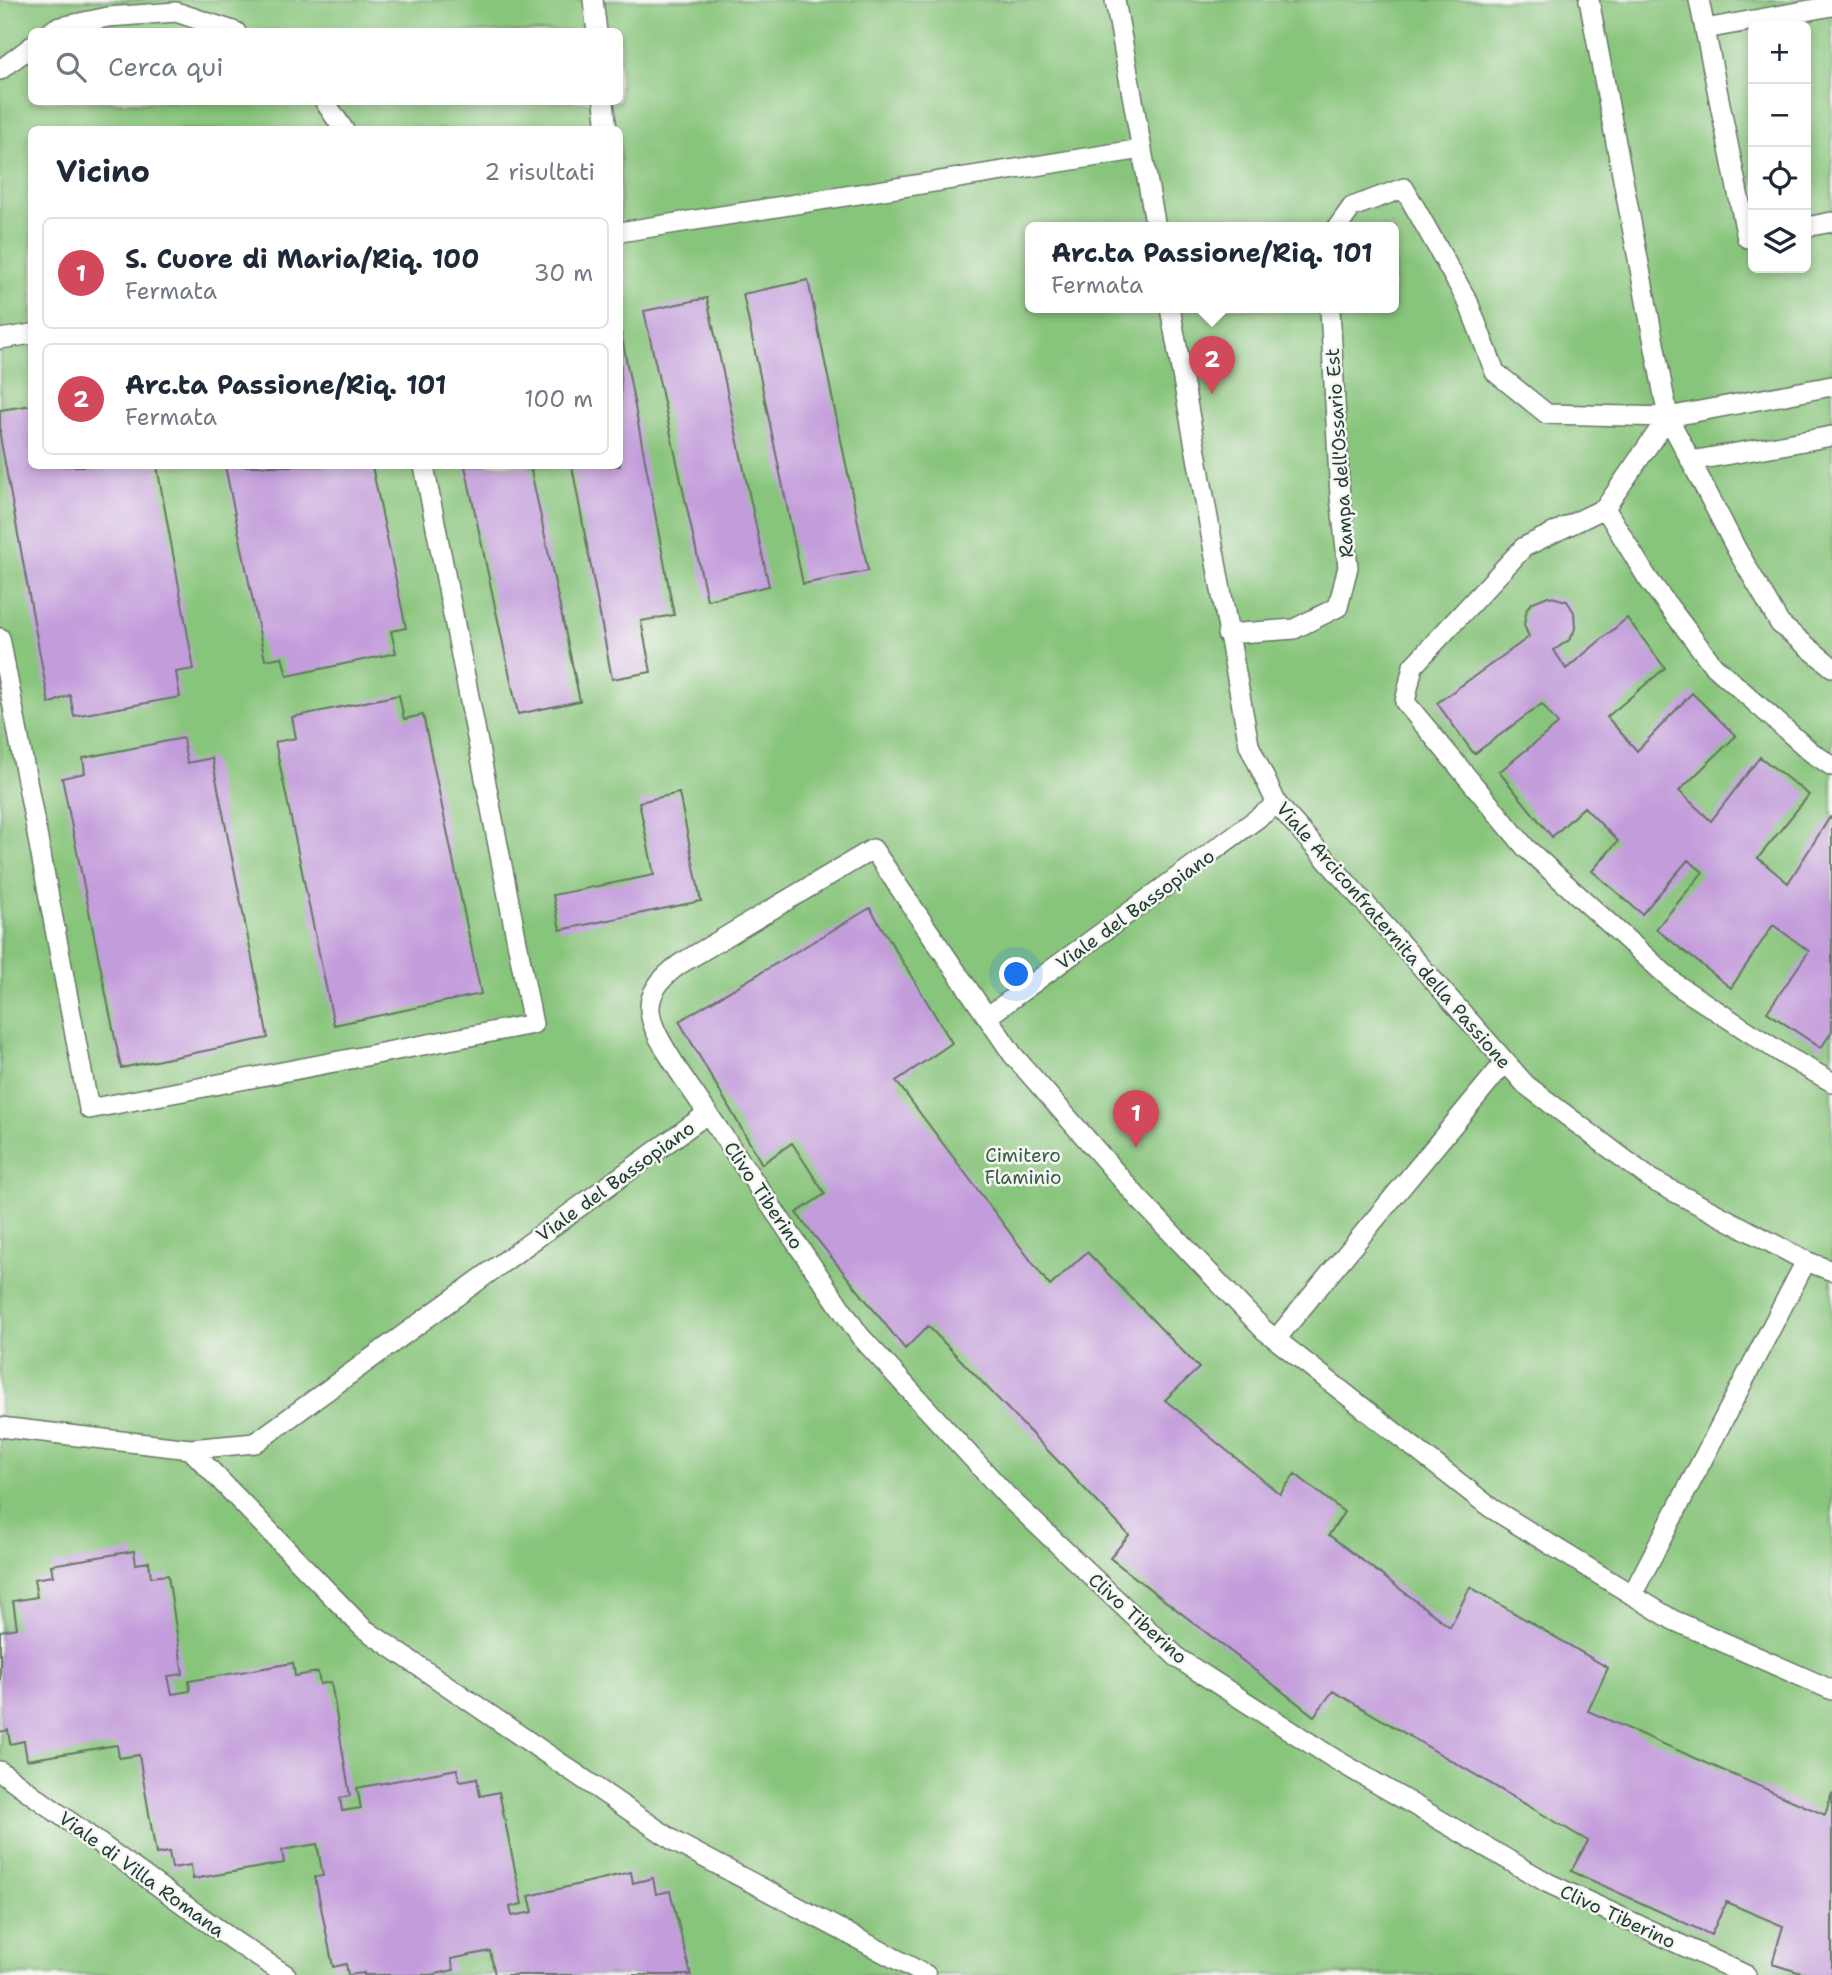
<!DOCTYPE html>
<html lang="it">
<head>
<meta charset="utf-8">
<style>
  :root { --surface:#fff; --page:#f2f2f3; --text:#1f2937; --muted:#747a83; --line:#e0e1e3; --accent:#d1495b }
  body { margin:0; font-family:"Shantell Sans",sans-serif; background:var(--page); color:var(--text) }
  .controls { position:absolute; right:21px; top:21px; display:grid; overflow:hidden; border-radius:10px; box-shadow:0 4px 10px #0003 }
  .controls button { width:63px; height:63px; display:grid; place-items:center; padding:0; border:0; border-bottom:2px solid var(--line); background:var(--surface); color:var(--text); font:35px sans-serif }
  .you { position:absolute; left:1017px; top:975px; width:24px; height:24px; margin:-18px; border:5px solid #fff; border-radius:50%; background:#1a73e8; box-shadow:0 0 0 10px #1a73e833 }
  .badge { display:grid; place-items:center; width:46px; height:46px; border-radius:50%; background:var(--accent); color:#fff; font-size:23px; font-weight:700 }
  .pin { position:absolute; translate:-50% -58px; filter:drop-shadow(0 2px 4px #0008) }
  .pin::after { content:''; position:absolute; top:37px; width:24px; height:21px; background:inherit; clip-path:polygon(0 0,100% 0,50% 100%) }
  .popup { position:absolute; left:1025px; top:222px; width:374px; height:91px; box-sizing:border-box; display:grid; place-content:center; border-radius:10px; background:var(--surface); filter:drop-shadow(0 2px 5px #0005); font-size:23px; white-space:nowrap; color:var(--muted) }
  .popup b { font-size:26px; color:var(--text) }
  .popup::after { content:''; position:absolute; left:50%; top:100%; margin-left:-14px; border:14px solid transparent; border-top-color:var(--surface) }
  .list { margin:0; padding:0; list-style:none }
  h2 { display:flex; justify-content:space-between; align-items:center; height:91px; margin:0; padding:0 28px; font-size:30px }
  h2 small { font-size:23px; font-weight:400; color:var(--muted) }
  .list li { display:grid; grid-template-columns:46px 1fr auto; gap:21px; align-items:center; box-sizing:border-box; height:112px; margin:0 14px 14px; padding:0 14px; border:2px solid var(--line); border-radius:10px }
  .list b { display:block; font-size:26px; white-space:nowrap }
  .list p { margin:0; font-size:23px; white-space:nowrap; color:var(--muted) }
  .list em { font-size:23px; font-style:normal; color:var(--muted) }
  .icon { flex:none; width:38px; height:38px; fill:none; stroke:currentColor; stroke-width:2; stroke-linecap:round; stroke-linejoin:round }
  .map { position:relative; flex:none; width:1832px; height:1975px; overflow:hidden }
  .search { position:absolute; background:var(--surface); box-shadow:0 4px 10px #0003; left:28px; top:28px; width:595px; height:77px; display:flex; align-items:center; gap:18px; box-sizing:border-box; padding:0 24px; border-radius:10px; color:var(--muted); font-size:26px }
  .panel { position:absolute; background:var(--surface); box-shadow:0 4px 10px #0003; left:28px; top:126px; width:595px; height:343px; border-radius:10px }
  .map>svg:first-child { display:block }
  .green { fill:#88c57b; stroke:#548158; stroke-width:2; fill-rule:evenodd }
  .building { fill:#c39cdb }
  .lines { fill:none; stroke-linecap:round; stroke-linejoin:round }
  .lane-casing { stroke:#667665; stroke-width:22 }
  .lane { stroke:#fff; stroke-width:19 }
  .labels { text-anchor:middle; stroke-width:5; stroke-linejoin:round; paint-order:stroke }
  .street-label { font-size:19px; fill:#1f3d34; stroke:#f6f6f2 }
  .park-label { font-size:19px; fill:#395f46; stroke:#f6f6f2 }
</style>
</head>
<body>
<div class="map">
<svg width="1832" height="1975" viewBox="0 0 1832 1975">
  <rect width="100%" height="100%" fill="#f6f6f2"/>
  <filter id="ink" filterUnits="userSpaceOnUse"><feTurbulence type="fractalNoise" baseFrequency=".0143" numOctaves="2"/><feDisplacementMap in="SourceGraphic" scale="14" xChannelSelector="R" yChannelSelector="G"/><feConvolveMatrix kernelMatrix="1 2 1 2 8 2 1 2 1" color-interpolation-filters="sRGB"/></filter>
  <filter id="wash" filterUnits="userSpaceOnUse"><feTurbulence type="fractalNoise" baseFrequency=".00686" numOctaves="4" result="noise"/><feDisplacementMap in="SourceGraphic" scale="28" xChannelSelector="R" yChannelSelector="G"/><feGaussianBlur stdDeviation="1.57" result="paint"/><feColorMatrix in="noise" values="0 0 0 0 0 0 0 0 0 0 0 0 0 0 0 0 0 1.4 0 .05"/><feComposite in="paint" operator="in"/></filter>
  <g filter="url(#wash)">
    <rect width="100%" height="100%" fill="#eae1c1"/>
    <path class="green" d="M 0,0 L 1832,0 L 1832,1975 L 0,1975 ZM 1753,26 L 1806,26 L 1806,268 L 1753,268 ZM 32,32 L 620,32 L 620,102 L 32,102 ZM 32,130 L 620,130 L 620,466 L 32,466 ZM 1030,228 L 1394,228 L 1394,308 L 1030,308 Z"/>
    <g id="blocks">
      <path class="building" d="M 808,280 L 868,571 L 803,584 L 743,294 Z
        M 707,298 L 769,586 L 707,600 L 644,311 Z
        M 621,332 L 674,615 L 641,621 L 651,672 L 612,679 L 572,466 L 620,466 Z
        M 32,405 L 32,466 L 157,466 L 194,669 L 176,672 L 180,697 L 74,716 L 70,695 L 49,704 L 0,436 L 0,410 Z
        M 225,466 L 372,466 L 406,628 L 391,631 L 396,653 L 287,676 L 282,657 L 265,660 Z
        M 465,466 L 530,466 L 580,701 L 518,714 Z
        M 1548,596 L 1567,601 L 1574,612 L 1575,628 L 1573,634 L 1569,640 L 1554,650 L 1566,669 L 1627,618 L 1665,668 L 1607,717 L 1637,751 L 1692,693 L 1736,736 L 1679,791 L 1711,821 L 1760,757 L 1809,795 L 1758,858 L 1788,883 L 1830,817 L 1832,819 L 1832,1031 L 1821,1048 L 1767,1012 L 1809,951 L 1773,925 L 1731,988 L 1656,929 L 1703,872 L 1688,860 L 1642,914 L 1592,871 L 1618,841 L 1584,807 L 1552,837 L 1499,772 L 1558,724 L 1542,704 L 1474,754 L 1437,703 L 1529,637 L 1524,625 L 1527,608 L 1533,602 Z
        M 399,695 L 404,719 L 423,715 L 481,994 L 334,1025 L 275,742 L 296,738 L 292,717 Z
        M 183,738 L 187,763 L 212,758 L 268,1038 L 121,1068 L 62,778 L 85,773 L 83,758 Z
        M 679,793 L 701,901 L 560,930 L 553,895 L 654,875 L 639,802 Z
        M 870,908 L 952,1043 L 896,1081 L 1050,1286 L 1087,1252 L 1199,1368 L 1165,1400 L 1280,1494 L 1295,1474 L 1344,1512 L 1329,1535 L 1450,1627 L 1470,1587 L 1608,1668 L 1588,1711 L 1825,1815 L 1832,1793 L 1832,1975 L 1808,1975 L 1772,1964 L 1783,1926 L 1726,1902 L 1711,1935 L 1571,1871 L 1588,1841 L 1333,1691 L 1314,1716 L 1110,1558 L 1129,1535 L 928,1326 L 905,1349 L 796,1213 L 825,1194 L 792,1143 L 762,1164 L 679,1021 Z
        M 134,1551 L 136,1564 L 149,1562 L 151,1577 L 168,1575 L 183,1674 L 168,1676 L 172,1694 L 190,1691 L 189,1681 L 293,1663 L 295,1676 L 318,1672 L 320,1684 L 331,1682 L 350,1796 L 340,1798 L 342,1811 L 361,1808 L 357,1788 L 457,1769 L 460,1781 L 477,1778 L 480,1796 L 499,1792 L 522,1904 L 510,1907 L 512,1916 L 533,1912 L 529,1896 L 631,1872 L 633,1883 L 653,1878 L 656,1894 L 670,1891 L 691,1975 L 495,1975 L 490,1951 L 451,1959 L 454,1970 L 431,1975 L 364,1975 L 364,1973 L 348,1975 L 346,1964 L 333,1967 L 315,1877 L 323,1876 L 317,1844 L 282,1850 L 284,1863 L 193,1879 L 191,1865 L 172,1868 L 169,1852 L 156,1854 L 139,1755 L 119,1758 L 117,1745 L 27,1760 L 24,1741 L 10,1744 L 8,1730 L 0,1732 L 0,1631 L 17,1628 L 13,1601 L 37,1597 L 34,1579 L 53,1576 L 51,1565 Z"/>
    </g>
  </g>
  <g filter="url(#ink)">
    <use href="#blocks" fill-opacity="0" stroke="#667665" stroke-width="2"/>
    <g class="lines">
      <g class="lane-casing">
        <path id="lane" d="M 593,0 L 597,32
          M 1115,0 L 1156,228
          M 1589,0 L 1668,417 L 1737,550 L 1780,624 L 1832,667
          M 1699,0 L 1747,238 L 1753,237
          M 1705,29 L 1832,6
          M 51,32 L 56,28 L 108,17 L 176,12 L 236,32
          M 0,70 L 32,46
          M 325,102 L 344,130
          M 604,102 L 607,130
          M 1806,227 L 1832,222
          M 1337,228 L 1352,207 L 1404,188 L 1468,302 L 1495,372 L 1547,414 L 1668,417 L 1832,386
          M 620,232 L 1142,149
          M 1170,308 L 1249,745 L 1277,804 L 1526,1085 L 1652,1180 L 1806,1261 L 1832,1271
          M 0,339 L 32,334
          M 1691,461 L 1832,436
          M 1605,508 L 1668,417
          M 1227,634 L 1294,629 L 1338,607 L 1348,567 L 1340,497 L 1330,308
          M 0,638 L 89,1109 L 533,1024 L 424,466
          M 1832,766 L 1811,752 L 1713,665 L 1648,579 L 1605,508 L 1524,547 L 1413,666 L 1405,702 L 1526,848 L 1677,985 L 1786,1056 L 1832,1082
          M 987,1017 L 1277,804
          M 1276,1339 L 1505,1062
          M 0,1427 L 190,1449 L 255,1443 L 708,1113
          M 190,1449 L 363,1628 L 677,1843 L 926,1975
          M 1632,1595 L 1806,1261
          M 0,1771 L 234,1941 L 286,1975
          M 1746,1975 L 1548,1883 L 1333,1758 L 1179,1659 L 1008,1497 L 860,1336 L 678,1070 C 653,1028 629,1000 680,964 L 873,849 L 1013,1055 L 1139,1199 L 1264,1330 L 1491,1508 L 1673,1620 L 1832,1690"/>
      </g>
      <use href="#lane" class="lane"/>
    </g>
  </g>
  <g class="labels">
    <g class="street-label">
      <text transform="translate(1339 453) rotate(-94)" y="7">Rampa dell'Ossario Est</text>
      <text transform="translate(1135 909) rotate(-36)" y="7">Viale del Bassopiano</text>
      <text transform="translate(1394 935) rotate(49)" y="7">Viale Arciconfraternita della Passione</text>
      <text transform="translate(615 1181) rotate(-36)" y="7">Viale del Bassopiano</text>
      <text transform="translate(764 1195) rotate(56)" y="7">Clivo Tiberino</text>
      <text transform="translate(1138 1618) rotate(42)" y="7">Clivo Tiberino</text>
      <text transform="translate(142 1874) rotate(36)" y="7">Viale di Villa Romana</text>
      <text transform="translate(1618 1916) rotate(25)" y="7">Clivo Tiberino</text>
    </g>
    <g class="park-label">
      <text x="1023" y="1162">Cimitero<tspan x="1023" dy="22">Flaminio</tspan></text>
    </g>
  </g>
</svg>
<div class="controls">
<button>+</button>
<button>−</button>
<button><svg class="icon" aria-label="locate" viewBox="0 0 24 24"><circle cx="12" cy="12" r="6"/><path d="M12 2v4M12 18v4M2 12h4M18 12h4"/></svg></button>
<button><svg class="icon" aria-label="layers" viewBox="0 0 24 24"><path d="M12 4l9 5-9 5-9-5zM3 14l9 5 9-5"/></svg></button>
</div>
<div class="you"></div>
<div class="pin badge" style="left:1136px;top:1148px">1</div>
<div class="pin badge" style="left:1212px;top:394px">2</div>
<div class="popup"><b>Arc.ta Passione/Riq. 101</b>Fermata</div>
<div class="search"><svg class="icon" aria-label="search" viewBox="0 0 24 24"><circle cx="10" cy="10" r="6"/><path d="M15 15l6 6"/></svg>Cerca qui</div>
<section class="panel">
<h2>Vicino<small>2 risultati</small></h2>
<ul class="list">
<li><span class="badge">1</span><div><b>S. Cuore di Maria/Riq. 100</b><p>Fermata</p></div><em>30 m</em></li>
<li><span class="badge">2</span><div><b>Arc.ta Passione/Riq. 101</b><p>Fermata</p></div><em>100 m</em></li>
</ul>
</section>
</div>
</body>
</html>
